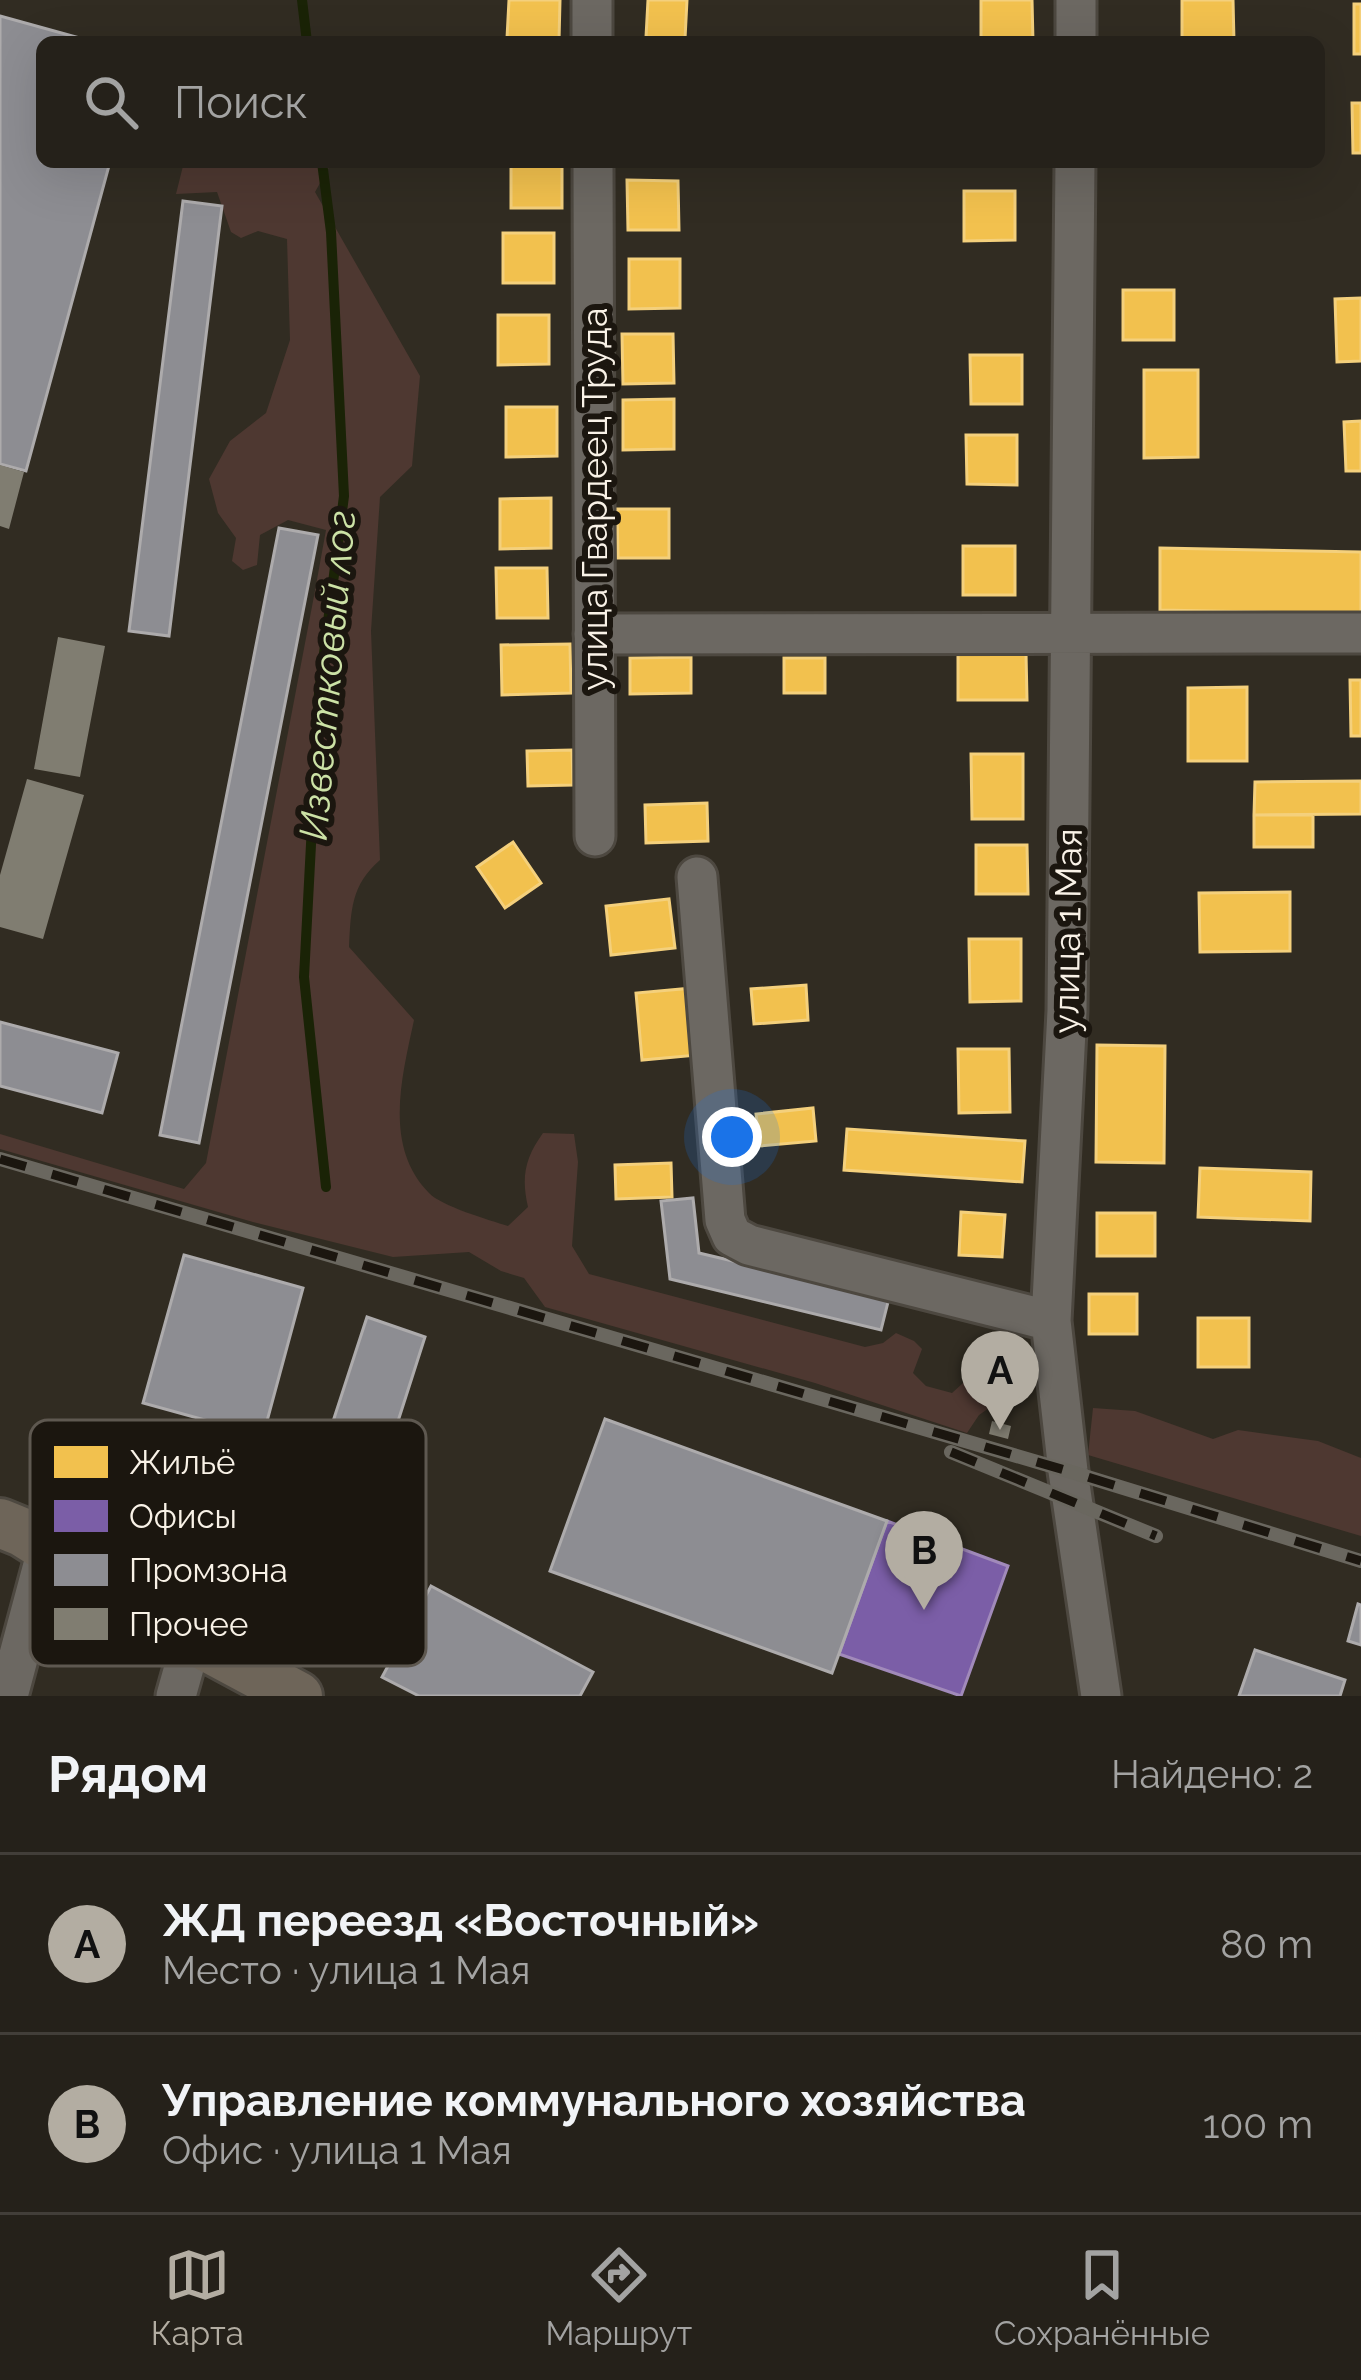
<!DOCTYPE html>
<html lang="ru">
<head>
<meta charset="utf-8">
<style>
  :root { --surface:#25211a; --page:#312e27; --text:#f1f3f6; --muted:#a3a3a2; --line:#423e39; --accent:#b3ada2 }
  body { margin:0; font-family:Raleway,sans-serif; background:var(--page); color:var(--text) }
  .you { position:absolute; left:732px; top:1137px; width:42px; height:42px; margin:-30px; border:9px solid #fff; border-radius:50%; background:#1a73e8; box-shadow:0 0 0 18px #1a73e833 }
  .badge { display:grid; place-items:center; width:78px; height:78px; border-radius:50%; background:var(--accent); color:#111; font-size:39px; font-weight:700 }
  .pin { position:absolute; translate:-50% -99px; filter:drop-shadow(0 3px 6px #0008) }
  .pin::after { content:''; position:absolute; top:63px; width:42px; height:36px; background:inherit; clip-path:polygon(0 0,100% 0,50% 100%) }
  .list { margin:0; padding:0; list-style:none }
  h2 { display:flex; justify-content:space-between; align-items:center; height:156px; margin:0; padding:0 48px; font-size:51px }
  h2 small { font-size:39px; font-weight:400; color:var(--muted) }
  .list li { display:grid; grid-template-columns:78px 1fr auto; gap:36px; align-items:center; box-sizing:border-box; height:180px; padding:0 48px; border-top:3px solid var(--line) }
  .list b { display:block; font-size:45px; white-space:nowrap }
  .list p { margin:0; font-size:39px; white-space:nowrap; color:var(--muted) }
  .list em { font-size:39px; font-style:normal; color:var(--muted) }
  .icon { flex:none; width:66px; height:66px; fill:none; stroke:currentColor; stroke-width:2; stroke-linecap:round; stroke-linejoin:round }
  .map { position:relative; flex:none; width:1361px; height:1696px; overflow:hidden }
  .search { position:absolute; background:var(--surface); box-shadow:0 12px 48px #0002; left:36px; right:36px; top:36px; height:132px; display:flex; align-items:center; gap:30px; box-sizing:border-box; padding:0 42px; border-radius:18px; color:var(--muted); font-size:45px }
  .sheet { height:516px; background:var(--surface) }
  nav { display:flex; justify-content:space-around; align-items:center; box-sizing:border-box; height:168px; border-top:3px solid var(--line); background:var(--surface); font-size:33px; color:var(--muted) }
  nav a { display:grid; justify-items:center; gap:6px }
  nav .on { color:var(--accent) }
  .map>svg:first-child { display:block }
  .green { fill:#4e3831 }
  .homes { fill:#f2c14e; stroke:#f4d07c; stroke-width:3 }
  .offices { fill:#7b5ea7; stroke:#a18aba; stroke-width:3 }
  .industry { fill:#8d8d92; stroke:#adabac; stroke-width:3 }
  .lines { fill:none; stroke-linecap:round; stroke-linejoin:round }
  .stream { stroke:#1a2306; stroke-width:10 }
  .building { fill:#807d71 }
  .minor-casing { stroke:#4d4840; stroke-width:45 }
  .major-casing { stroke:#4d4840; stroke-width:54 }
  .minor { stroke:#6c6862; stroke-width:39 }
  .major { stroke:#6e6559; stroke-width:48 }
  .rail-casing { stroke:#6a675f; stroke-width:14 }
  .rail { stroke:#1b160f; stroke-width:9; stroke-dasharray:27; stroke-linecap:butt }
  .labels { text-anchor:middle; stroke-width:12; stroke-linejoin:round; paint-order:stroke }
  .street-label { font-size:36px; fill:#f9f2e7; stroke:#1b160f }
  .water-label { font-size:39px; font-style:italic; fill:#cce2a6; stroke:#1b160f }
  .key { fill:#1b160f; stroke:#5e5850; stroke-width:3 }
  .key-label { font-size:33px; fill:#f9f2e7 }
</style>
</head>
<body>
<div class="map">
<svg width="1361" height="1696" viewBox="0 0 1361 1696">
  <rect width="100%" height="100%" fill="#312c22"/>
  <path class="green" d="M 184,162 L 332,162 L 315,192 L 420,376 L 412,466 L 380,497 L 371,631 L 380,860 C 351,885 351,910 349,947 L 414,1020 C 402,1077 383,1146 429,1193 C 441,1206 489,1220 508,1226 L 528,1207 C 521,1177 525,1158 543,1133 L 574,1134 L 578,1162 L 572,1246 L 589,1274 L 865,1347 L 883,1343 L 896,1333 L 914,1341 L 922,1349 L 913,1373 L 926,1386 L 952,1393 L 974,1373 L 993,1376 L 1005,1387 L 1005,1397 L 979,1415 L 967,1433 L 815,1383 L 545,1307 L 524,1278 L 501,1271 L 469,1252 L 393,1257 L 253,1222 L 0,1149 L 0,1134 L 184,1189 L 206,1163 L 314,596 L 326,530 L 288,520 L 260,535 L 257,565 L 243,570 L 232,561 L 236,538 L 218,513 L 209,479 L 230,441 L 266,413 L 290,340 L 287,239 L 258,231 L 241,238 L 231,232 L 217,192 L 176,194 Z
    M 1093,1408 L 1135,1411 L 1213,1439 L 1238,1430 L 1318,1441 L 1361,1458 L 1361,1536 L 1088,1455 Z"/>
  <path class="homes" d="M 509,0 L 560,0 L 559,41 L 507,38 Z
    M 648,0 L 687,0 L 685,39 L 646,37 Z
    M 981,0 L 1032,0 L 1033,42 L 981,42 Z
    M 1182,0 L 1233,0 L 1234,42 L 1182,42 Z
    M 1354,4 L 1361,4 L 1361,54 L 1354,54 Z
    M 1352,103 L 1361,103 L 1361,153 L 1353,153 Z
    M 511,162 L 562,162 L 562,208 L 511,208 Z
    M 627,180 L 678,181 L 679,230 L 628,230 Z
    M 964,191 L 1015,191 L 1015,240 L 964,241 Z
    M 503,233 L 554,233 L 554,283 L 503,283 Z
    M 629,259 L 680,259 L 680,308 L 629,309 Z
    M 1123,290 L 1174,290 L 1174,340 L 1123,340 Z
    M 1361,298 L 1361,361 L 1337,362 L 1335,299 Z
    M 498,315 L 549,315 L 549,364 L 498,365 Z
    M 622,334 L 673,334 L 674,383 L 623,384 Z
    M 970,355 L 1022,355 L 1022,404 L 971,404 Z
    M 1144,370 L 1198,370 L 1198,457 L 1144,458 Z
    M 674,399 L 674,449 L 623,450 L 623,400 Z
    M 506,407 L 557,407 L 557,456 L 506,457 Z
    M 1361,421 L 1361,471 L 1346,471 L 1344,422 Z
    M 966,435 L 1017,435 L 1017,485 L 967,484 Z
    M 551,498 L 551,548 L 500,549 L 500,499 Z
    M 617,509 L 669,509 L 669,558 L 618,558 Z
    M 963,546 L 1015,546 L 1015,595 L 963,595 Z
    M 1160,548 L 1361,552 L 1361,614 L 1160,610 Z
    M 496,568 L 547,568 L 548,618 L 497,618 Z
    M 570,644 L 571,693 L 502,695 L 501,645 Z
    M 1026,653 L 1027,700 L 958,700 L 958,654 Z
    M 691,657 L 691,693 L 630,694 L 630,658 Z
    M 784,658 L 825,658 L 825,693 L 784,693 Z
    M 1350,680 L 1361,680 L 1361,736 L 1351,736 Z
    M 1247,687 L 1247,761 L 1188,761 L 1188,688 Z
    M 572,750 L 573,785 L 528,786 L 527,751 Z
    M 971,754 L 1023,754 L 1023,819 L 972,819 Z
    M 1361,781 L 1361,814 L 1254,815 L 1255,782 Z
    M 707,803 L 708,841 L 646,843 L 645,805 Z
    M 1254,815 L 1313,815 L 1313,847 L 1254,847 Z
    M 513,842 L 541,883 L 505,908 L 477,867 Z
    M 976,845 L 1027,845 L 1028,894 L 976,894 Z
    M 1290,892 L 1290,951 L 1200,952 L 1199,893 Z
    M 669,899 L 675,948 L 611,955 L 606,906 Z
    M 969,939 L 1021,939 L 1021,1001 L 970,1002 Z
    M 806,985 L 808,1020 L 754,1024 L 751,989 Z
    M 693,988 L 698,1055 L 642,1060 L 636,993 Z
    M 1097,1045 L 1165,1046 L 1164,1163 L 1096,1162 Z
    M 958,1049 L 1009,1049 L 1010,1112 L 959,1113 Z
    M 813,1108 L 816,1141 L 760,1146 L 756,1114 Z
    M 847,1129 L 1025,1141 L 1022,1182 L 844,1170 Z
    M 671,1163 L 672,1197 L 616,1199 L 615,1165 Z
    M 1200,1168 L 1311,1172 L 1310,1221 L 1198,1217 Z
    M 961,1212 L 1005,1215 L 1002,1257 L 959,1255 Z
    M 1097,1213 L 1155,1213 L 1155,1256 L 1097,1256 Z
    M 1089,1294 L 1137,1294 L 1137,1334 L 1089,1334 Z
    M 1198,1318 L 1249,1318 L 1249,1367 L 1198,1367 Z"/>
  <path class="offices" d="M 887,1521 L 1008,1566 L 961,1696 L 839,1654 Z"/>
  <path class="industry" d="M 0,16 L 94,42 L 42,42 L 42,162 L 110,162 L 26,471 L 0,464 Z
    M 183,201 L 222,206 L 169,636 L 129,631 Z
    M 279,528 L 318,535 L 199,1143 L 160,1135 Z
    M 0,1022 L 118,1053 L 102,1113 L 0,1086 Z
    M 693,1198 L 699,1253 L 889,1298 L 881,1330 L 670,1279 L 661,1201 Z
    M 184,1255 L 303,1288 L 263,1436 L 143,1403 Z
    M 367,1317 L 425,1337 L 383,1468 L 324,1449 Z
    M 605,1419 L 887,1521 L 832,1673 L 550,1571 Z
    M 431,1586 L 593,1672 L 580,1696 L 419,1696 L 382,1677 Z
    M 1358,1604 L 1361,1605 L 1361,1645 L 1348,1641 Z
    M 1255,1650 L 1345,1680 L 1340,1696 L 1239,1696 Z"/>
  <g class="lines">
    <path class="stream" d="M 302,0 L 307,42
      M 322,162 L 331,232 L 344,496 L 319,693 L 304,977 L 326,1187"/>
  </g>
  <path class="building" d="M 0,465 L 24,472 L 9,529 L 0,526 Z
    M 58,637 L 105,646 L 80,777 L 34,769 Z
    M 27,779 L 84,795 L 43,939 L 0,927 L 0,875 Z
    M 992,1421 L 1011,1426 L 1008,1439 L 989,1434 Z"/>
  <g class="lines">
    <g class="minor-casing">
      <path id="minor" d="M 592,0 L 592,42
        M 1076,42 L 1076,0
        M 593,162 L 595,836
        M 1075,162 L 1067,1011 L 1051,1321 L 1068,1471 L 1101,1696
        M 594,634 L 1361,633
        M 697,877 L 725,1220 L 732,1236 L 749,1245 L 1051,1321
        M 8,1696 L 47,1550
        M 176,1696 L 192,1639"/>
    </g>
    <g class="major-casing">
      <path id="major" d="M 0,1523 L 22,1532 L 192,1639 L 298,1696"/>
    </g>
    <use href="#minor" class="minor"/>
    <use href="#major" class="major"/>
    <g class="rail-casing">
      <path id="rail" d="M 0,1159 L 1068,1471 L 1361,1561
        M 951,1452 L 1156,1536"/>
    </g>
    <use href="#rail" class="rail"/>
  </g>
  <g class="labels">
    <g class="street-label">
      <text transform="translate(594 499) rotate(-90)" y="13">улица Гвардеец Труда</text>
      <text transform="translate(1067 931) rotate(-89)" y="13">улица 1 Мая</text>
    </g>
    <g class="water-label">
      <text transform="translate(327 675) rotate(-85)" y="14">Известковый лог</text>
    </g>
  </g>
  <rect x="30" y="1420" width="396" height="246" rx="18" class="key"/>
  <rect x="54" y="1446" width="54" height="32" fill="#f2c14e"/>
  <rect x="54" y="1500" width="54" height="32" fill="#7b5ea7"/>
  <rect x="54" y="1554" width="54" height="32" fill="#8d8d92"/>
  <rect x="54" y="1608" width="54" height="32" fill="#807d71"/>
  <g class="key-label">
    <text x="129" y="1474">Жильё</text>
    <text x="129" y="1528">Офисы</text>
    <text x="129" y="1582">Промзона</text>
    <text x="129" y="1636">Прочее</text>
  </g>
</svg>
<div class="you"></div>
<div class="pin badge" style="left:1000px;top:1430px">A</div>
<div class="pin badge" style="left:924px;top:1610px">B</div>
<div class="search"><svg class="icon" aria-label="search" viewBox="0 0 24 24"><circle cx="10" cy="10" r="6"/><path d="M15 15l6 6"/></svg>Поиск</div>
</div>
<section class="sheet">
<h2>Рядом<small>Найдено: 2</small></h2>
<ul class="list">
<li><span class="badge">A</span><div><b>ЖД переезд «Восточный»</b><p>Место · улица 1 Мая</p></div><em>80 m</em></li>
<li><span class="badge">B</span><div><b>Управление коммунального хозяйства</b><p>Офис · улица 1 Мая</p></div><em>100 m</em></li>
</ul>
</section>
<nav>
<a class="on"><svg class="icon" aria-label="map" viewBox="0 0 24 24"><path d="M3 6l6-2 6 2 6-2v14l-6 2-6-2-6 2zM9 4v14M15 6v14"/></svg>Карта</a>
<a><svg class="icon" aria-label="directions" viewBox="0 0 24 24"><path d="M12 3l9 9-9 9-9-9zM9 14v-3h6M13 9l2 2-2 2"/></svg>Маршрут</a>
<a><svg class="icon" aria-label="saved" viewBox="0 0 24 24"><path d="M7 4h10v16l-5-4-5 4z"/></svg>Сохранённые</a>
</nav>
</body>
</html>
